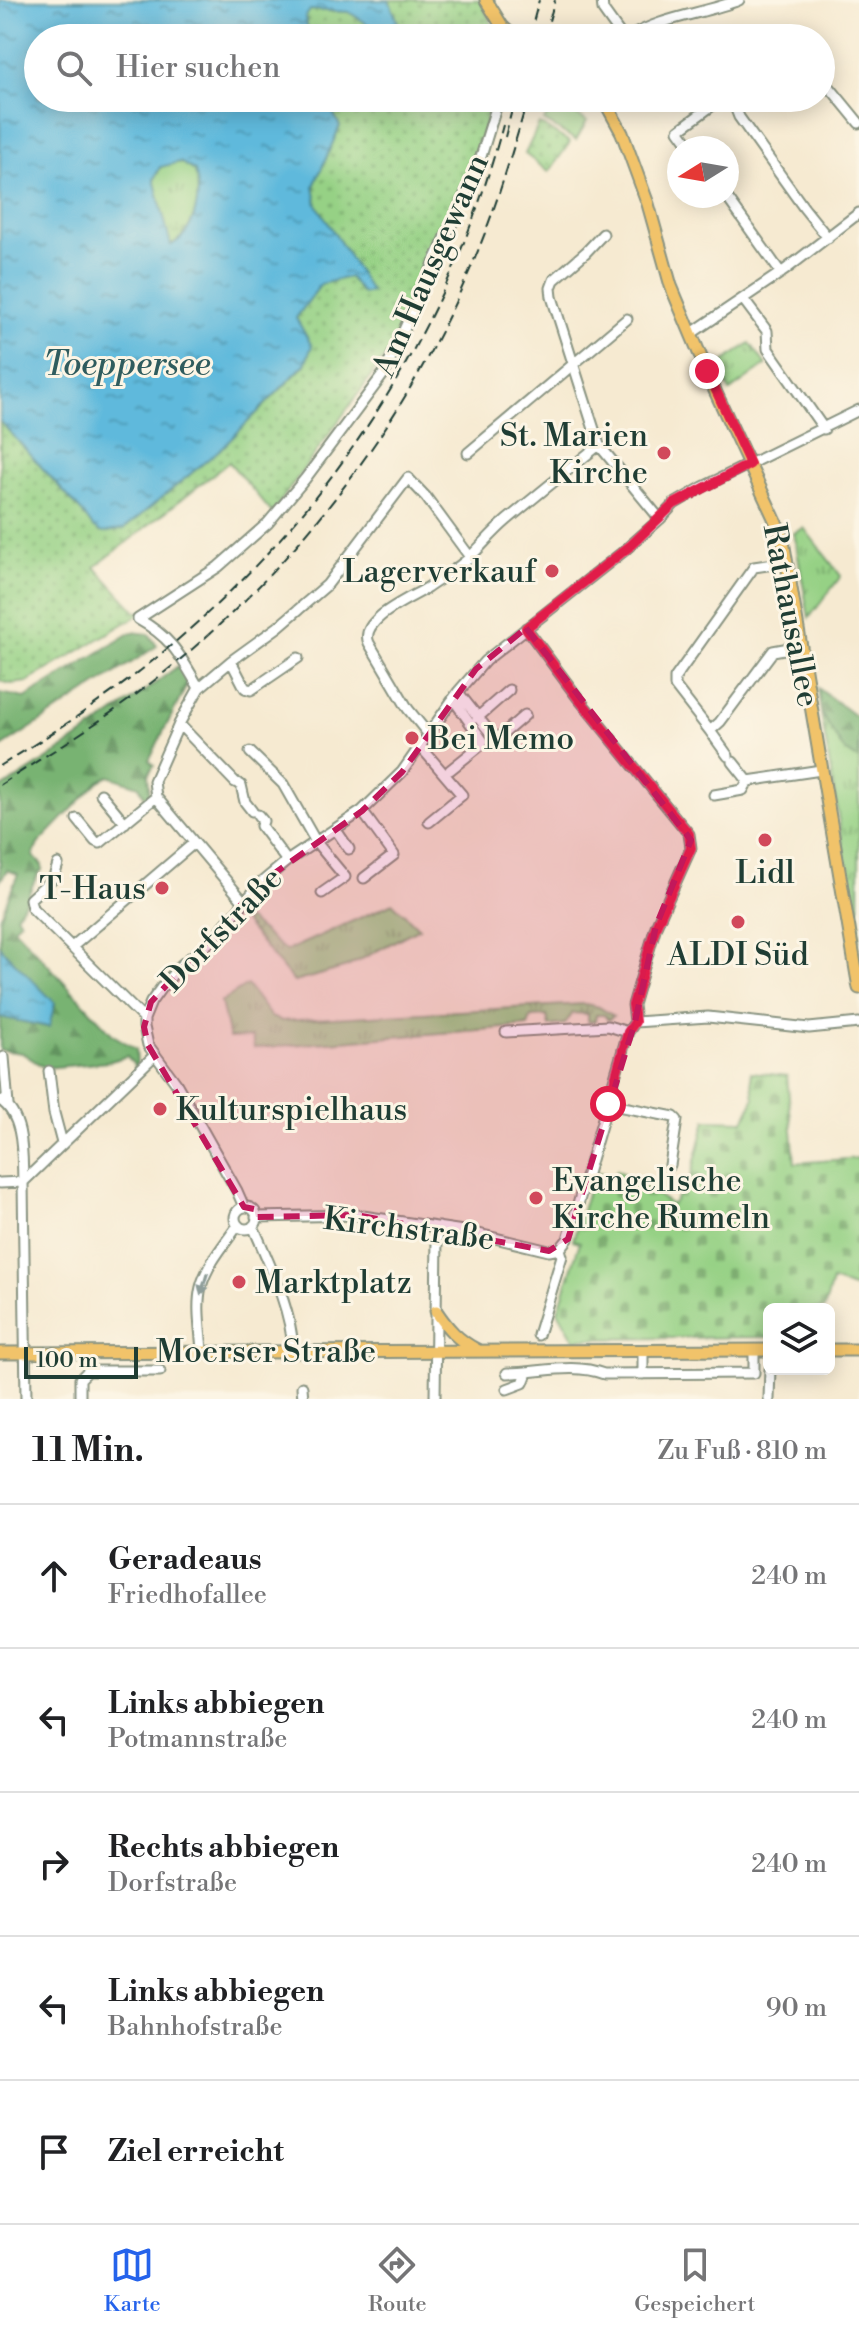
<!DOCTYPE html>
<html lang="de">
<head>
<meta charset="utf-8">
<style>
  :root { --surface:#fff; --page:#f6f6f6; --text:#202124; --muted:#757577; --line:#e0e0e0; --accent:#2563eb }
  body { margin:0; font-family:"Libre Bodoni",serif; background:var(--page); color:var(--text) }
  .controls { position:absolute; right:24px; bottom:24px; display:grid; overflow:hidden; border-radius:12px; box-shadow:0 4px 20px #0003 }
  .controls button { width:72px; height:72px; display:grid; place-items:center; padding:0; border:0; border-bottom:2px solid var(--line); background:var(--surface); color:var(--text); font:40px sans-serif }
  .compass { position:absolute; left:667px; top:136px; width:72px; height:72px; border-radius:50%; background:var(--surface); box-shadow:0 4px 20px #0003; rotate:259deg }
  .scale { position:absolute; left:24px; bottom:20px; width:114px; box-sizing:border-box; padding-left:8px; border:4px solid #1f3d34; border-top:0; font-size:22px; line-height:28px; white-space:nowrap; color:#1f3d34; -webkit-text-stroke:6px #fcf5e5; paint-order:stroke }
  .stop { position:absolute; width:24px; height:24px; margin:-18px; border:6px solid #e11d48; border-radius:50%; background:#fff }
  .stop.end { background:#e11d48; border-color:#fff; box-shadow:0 2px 8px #0008 }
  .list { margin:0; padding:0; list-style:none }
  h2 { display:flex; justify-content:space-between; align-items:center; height:104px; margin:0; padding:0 32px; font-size:34px }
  h2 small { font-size:26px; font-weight:400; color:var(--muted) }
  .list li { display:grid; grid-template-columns:52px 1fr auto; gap:24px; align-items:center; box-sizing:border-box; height:144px; padding:0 32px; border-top:2px solid var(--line) }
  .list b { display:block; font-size:30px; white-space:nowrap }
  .list p { margin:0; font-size:26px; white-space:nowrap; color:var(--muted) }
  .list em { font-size:26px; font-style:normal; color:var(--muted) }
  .icon { flex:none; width:44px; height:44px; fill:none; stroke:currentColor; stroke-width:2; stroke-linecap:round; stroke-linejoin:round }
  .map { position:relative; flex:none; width:859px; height:1399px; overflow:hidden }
  .search { position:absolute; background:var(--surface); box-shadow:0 4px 20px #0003; left:24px; right:24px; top:24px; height:88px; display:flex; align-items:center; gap:20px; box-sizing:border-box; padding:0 28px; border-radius:44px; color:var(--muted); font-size:30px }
  .sheet { height:824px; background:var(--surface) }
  nav { display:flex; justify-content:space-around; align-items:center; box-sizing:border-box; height:112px; border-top:2px solid var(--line); background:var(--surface); font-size:22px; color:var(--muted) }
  nav a { display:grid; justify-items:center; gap:4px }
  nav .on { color:var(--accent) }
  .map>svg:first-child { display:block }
  .grass { fill:url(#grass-tufts); stroke:#5a875c; stroke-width:2 }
  .forest { fill:url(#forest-firs); stroke:#4c7853; stroke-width:2 }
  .cemetery { fill:url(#cemetery-stones); stroke:#5a875c; stroke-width:2 }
  .park { fill:url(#park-dots); stroke:#5a875c; stroke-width:2 }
  .pitch { fill:#96d185; stroke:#5a875c; stroke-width:2 }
  .water { fill:url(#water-ripples); stroke:#3f7b88; stroke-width:2; fill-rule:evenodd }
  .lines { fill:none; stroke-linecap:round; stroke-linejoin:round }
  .minor-casing { stroke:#8a9482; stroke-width:13 }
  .major-casing { stroke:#8a9482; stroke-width:15 }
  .minor { stroke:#fff; stroke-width:9 }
  .major { stroke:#f1c36a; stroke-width:11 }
  .rail { stroke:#1f3d34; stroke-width:2; stroke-dasharray:12 6; stroke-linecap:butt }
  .oneway { fill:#8f9e9a }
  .route { stroke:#e11d48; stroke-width:10 }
  .marked { fill:#c2185b; fill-opacity:0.2; stroke:#c2185b; stroke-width:6; stroke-dasharray:16 10; stroke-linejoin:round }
  .poi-dot { fill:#d1495b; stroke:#fcf5e5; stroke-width:3 }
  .labels { text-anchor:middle; stroke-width:6; stroke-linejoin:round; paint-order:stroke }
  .street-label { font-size:32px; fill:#1f3d34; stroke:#fcf5e5 }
  .poi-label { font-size:32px; fill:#1f3d34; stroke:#fcf5e5; text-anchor:start }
  .water-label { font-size:34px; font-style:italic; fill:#2f5c5e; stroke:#fcf5e5 }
</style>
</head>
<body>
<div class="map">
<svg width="859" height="1399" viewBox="0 0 859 1399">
  <defs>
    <pattern id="grass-tufts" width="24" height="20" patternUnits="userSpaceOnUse" patternTransform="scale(2)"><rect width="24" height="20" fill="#96d185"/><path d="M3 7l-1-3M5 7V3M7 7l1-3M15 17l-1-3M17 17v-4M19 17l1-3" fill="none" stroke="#7aab6e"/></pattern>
    <pattern id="forest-firs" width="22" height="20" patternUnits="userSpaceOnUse" patternTransform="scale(2)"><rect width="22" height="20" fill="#78b372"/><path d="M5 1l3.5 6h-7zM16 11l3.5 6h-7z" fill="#62935e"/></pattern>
    <pattern id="cemetery-stones" width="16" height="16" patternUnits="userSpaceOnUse" patternTransform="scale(2)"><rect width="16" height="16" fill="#96d185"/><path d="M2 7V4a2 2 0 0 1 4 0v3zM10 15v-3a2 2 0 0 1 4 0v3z" fill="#7aab6e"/></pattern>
    <pattern id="park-dots" width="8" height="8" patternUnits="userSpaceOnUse" patternTransform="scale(2)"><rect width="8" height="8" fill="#96d185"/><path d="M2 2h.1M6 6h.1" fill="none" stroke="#7aab6e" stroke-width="1.8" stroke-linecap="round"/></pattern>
    <pattern id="water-ripples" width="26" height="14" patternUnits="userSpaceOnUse" patternTransform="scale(2)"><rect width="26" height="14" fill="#5fb9dc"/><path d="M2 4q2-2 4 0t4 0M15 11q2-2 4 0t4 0" fill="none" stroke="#4e98b3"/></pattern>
  </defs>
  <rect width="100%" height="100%" fill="#fcf5e5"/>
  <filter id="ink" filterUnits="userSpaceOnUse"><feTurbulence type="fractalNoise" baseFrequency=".0125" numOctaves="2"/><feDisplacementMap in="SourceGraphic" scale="16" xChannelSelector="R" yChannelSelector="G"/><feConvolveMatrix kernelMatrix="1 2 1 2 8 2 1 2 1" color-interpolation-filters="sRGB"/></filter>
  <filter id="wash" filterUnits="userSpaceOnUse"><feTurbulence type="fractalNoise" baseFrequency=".006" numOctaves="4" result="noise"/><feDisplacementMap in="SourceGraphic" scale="32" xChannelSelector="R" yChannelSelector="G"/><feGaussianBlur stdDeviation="1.8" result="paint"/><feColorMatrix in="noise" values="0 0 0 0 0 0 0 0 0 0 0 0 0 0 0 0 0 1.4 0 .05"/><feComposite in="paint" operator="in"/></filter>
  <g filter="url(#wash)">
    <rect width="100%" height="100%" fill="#f6ead1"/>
    <path class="grass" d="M 180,162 L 195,171 C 202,195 196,233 170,245 L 154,179 L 160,167 Z
      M 750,343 L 766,365 L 730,391 L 718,366 Z
      M 804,528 L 841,576 L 809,618 L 794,533 Z
      M 821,713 L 844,750 L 859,760 L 859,942 Z
      M 393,903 L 419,928 L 347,967 L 294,982 L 244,922 L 247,919 L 286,951 Z
      M 247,985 L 271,1017 L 280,1021 L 585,1004 L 599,1007 L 613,1016 L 608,1020 L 604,1015 L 596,1015 L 595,1021 L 588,1022 L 588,1014 L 573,1013 L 565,1024 L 549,1026 L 547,1016 L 531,1017 L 528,1026 L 254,1048 L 252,1037 L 229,1038 L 221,1002 Z"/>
    <path class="forest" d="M 132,632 L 149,634 L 157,646 L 0,748 L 0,693 L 25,698 Z
      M 178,666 L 187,679 L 187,685 L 149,760 L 154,765 L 148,775 L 150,796 L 146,799 L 139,786 L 109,776 L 99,781 L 38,844 L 33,856 L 42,865 L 42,870 C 30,882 30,901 16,915 L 20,921 L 14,928 L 113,1035 L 136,1049 L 137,1066 L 136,1068 L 127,1056 L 108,1062 L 45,1068 L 22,1053 L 0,1050 L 0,1017 L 48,1027 L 55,1004 L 0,947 L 0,918 L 18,874 L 7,870 L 0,881 L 0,789 C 62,751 120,710 178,666 Z
      M 818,688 L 859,719 L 859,760 L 844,750 L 821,713 Z"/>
    <path class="cemetery" d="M 751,1072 L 787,1076 L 795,1163 L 859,1158 L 859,1290 L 832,1281 L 824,1309 L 769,1309 L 769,1337 L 574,1339 L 558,1311 L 580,1242 L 573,1240 L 594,1171 L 614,1177 L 617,1170 L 672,1205 L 691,1176 L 706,1120 L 744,1121 L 754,1099 Z"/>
    <path class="park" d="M 389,0 L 480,0 L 499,38 L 395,38 L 398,22 Z
      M 309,10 L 349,12 L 370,26 L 369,38 L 310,38 L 305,17 Z
      M 325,98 L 492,98 L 473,166 L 395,343 L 272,513 L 229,462 L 95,567 L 136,612 L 145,611 L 27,682 L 12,684 L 0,681 L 0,421 L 82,512 L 93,527 L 124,529 L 224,446 L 305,365 L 311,346 L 296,318 L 321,284 L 349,277 L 362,294 L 342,245 L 317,205 L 314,186 L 340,126 Z
      M 539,124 L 570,142 L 549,172 L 525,154 Z"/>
    <path class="pitch" d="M 555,102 L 587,121 L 576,140 L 544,121 Z"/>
    <path class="water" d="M 0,0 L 389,0 L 398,22 L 395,38 L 369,38 L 370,26 L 349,12 L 310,10 L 305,18 L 310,38 L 38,38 L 38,98 L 325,98 L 340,126 L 314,186 L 317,205 L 371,292 L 363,294 L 349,277 L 321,284 L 296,318 L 312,346 L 305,364 L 224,446 L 124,529 L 103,533 L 93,527 L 82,512 L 0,421 ZM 180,162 L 195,171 C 202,195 196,232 171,245 L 154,179 L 160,167 Z
      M 0,947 L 55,1003 L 49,1027 L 0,1017 Z"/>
  </g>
  <g filter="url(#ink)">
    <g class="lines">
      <g class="minor-casing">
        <path id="minor" d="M 602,0 L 603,10 L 623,38
          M 628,38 C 661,17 703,14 739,0
          M 823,79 L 859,123
          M 692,148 L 679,130 L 721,99 L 732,99 L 739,117 L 804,208 L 828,238
          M 726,196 L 781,273
          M 603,234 L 586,252 L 554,280 L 551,288 L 552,297 L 599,445 L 660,519
          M 743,299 L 767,331 L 768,349 L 824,429
          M 692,333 L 785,270 L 859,213
          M 468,453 L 627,319
          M 787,562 L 754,567 L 675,678 L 675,686 L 710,731 L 720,722 L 773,651 L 800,646
          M 138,619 L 218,567 L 268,523 L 305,479 L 385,372 L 479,163 L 495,111 L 497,98
          M 138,619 C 172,638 180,655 199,688
          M 526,628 L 578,698 L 689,834 L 691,848 L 656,926 L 633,1005 L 635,1022 L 628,1032 L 568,1239 L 560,1249 L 562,1256 L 538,1335
          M 231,661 L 245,688 L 251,690 L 298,658
          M 458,692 L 496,740 L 525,715
          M 477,718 L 509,690
          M 179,724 L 235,782 L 241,785 L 245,802 L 252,811
          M 710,731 L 728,756
          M 429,735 L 408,709 L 369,643 C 358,620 411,598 427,588 C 441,578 460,568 472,555 C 484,543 494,531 507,520 C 537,495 568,470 599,445
          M 421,747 L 462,795 L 429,822
          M 250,752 L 283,784 L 316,842 L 345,877 L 322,893
          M 733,762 L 748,781 L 821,770
          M 450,770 L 480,746 L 483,741 L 453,699
          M 101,794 L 125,823
          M 714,795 L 743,790 L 748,781
          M 362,811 L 394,855 L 364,878
          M 258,815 L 263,821 L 261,826 L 287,861
          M 77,819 L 95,841 L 100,843 L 156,797
          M 336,830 L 349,849
          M 58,864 L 54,877 L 30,899 L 32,908 L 144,1019
          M 244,902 L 156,797 L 154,781 L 179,724 L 199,688 L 231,661 L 278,627 L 327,585 L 408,478 L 426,497 L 470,557
          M 72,947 L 194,843
          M 635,1022 L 708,1017 L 809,1028 L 859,1023
          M 506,1032 L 608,1026 L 628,1032
          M 4,1057 L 8,1105
          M 49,1071 L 54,1113 L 62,1143
          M 0,1100 C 25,1116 22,1156 23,1182 L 0,1183
          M 608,1104 L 674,1117 L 677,1120 L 670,1165
          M 244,1207 L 237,1191 L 176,1083 L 148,1045 L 144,1027 L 144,1019 L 151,1002 L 161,988 L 181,965 L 210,942 L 262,882 L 287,861 L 362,811 L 402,772 L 458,692 L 485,661 L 624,551 L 660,519 L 674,504 L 703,487 L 859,410
          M235 1218a11 11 0 1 1 22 0a11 11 0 1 1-22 0Z
          M 256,1217 L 356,1215 L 470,1232 L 549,1251 L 560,1249
          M 253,1226 C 269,1263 292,1311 293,1351
          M 202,1352 C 201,1331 196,1307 201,1287 C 207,1264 225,1244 238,1225
          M 507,1373 C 539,1373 573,1362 604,1374 L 754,1373 L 754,1350
          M 643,1374 L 643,1350
          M 302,1387 L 303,1399
          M 507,1389 L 523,1383 L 527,1373
          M 26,1399 L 23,1182 L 155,1055
          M 80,1399 L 80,1379 L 88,1371 L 160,1371
          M 435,1399 L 437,1238 L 439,1227
          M 769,1399 L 770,1369"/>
      </g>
      <g class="major-casing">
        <path id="major" d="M 486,0 L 502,26 L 515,38
          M 603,98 L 622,133 L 648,204 L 671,286 L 716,393 L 782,535 L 859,988
          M 436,1311 C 448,1329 458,1340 477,1350
          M 829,1350 L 859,1350
          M 0,1353 L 769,1350"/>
      </g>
      <use href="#minor" class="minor"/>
      <use href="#major" class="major"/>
      <path class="rail" d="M 529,38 L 539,0
        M 544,38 L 555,0
        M 505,137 L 515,98
        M 0,766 C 45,738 89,710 131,678 C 314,536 443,349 503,125
        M 0,785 C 37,761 75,738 112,712 C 265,604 389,453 465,281 C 492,222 510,160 528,98"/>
    </g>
    <defs><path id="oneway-solid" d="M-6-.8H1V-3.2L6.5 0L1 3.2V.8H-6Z" transform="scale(2)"/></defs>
    <use class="oneway" href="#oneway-solid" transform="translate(204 1284) rotate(107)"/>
  </g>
  <g class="lines" filter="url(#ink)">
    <path class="route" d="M 608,1104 L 628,1032 L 635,1022 L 633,1005 L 656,926 L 691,848 L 689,834 L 578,698 L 526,628 L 630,546 L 674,504 L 750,464 L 707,371"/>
  </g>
  <path class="marked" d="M 526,628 L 691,840 L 656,926 L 635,1022 L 568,1239 L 549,1251 L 356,1215 L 256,1217 L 254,1209 L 244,1207 L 148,1045 L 144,1027 L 151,1002 L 262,882 L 362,811 L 402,772 L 476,669 Z"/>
  <g class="poi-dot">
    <circle cx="664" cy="453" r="8"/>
    <circle cx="552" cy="571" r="8"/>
    <circle cx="412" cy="738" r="8"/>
    <circle cx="765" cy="840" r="8"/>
    <circle cx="162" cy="888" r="8"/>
    <circle cx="738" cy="922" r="8"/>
    <circle cx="160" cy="1109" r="8"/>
    <circle cx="536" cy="1198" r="8"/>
    <circle cx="239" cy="1282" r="8"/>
  </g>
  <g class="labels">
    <g class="street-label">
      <text transform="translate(430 265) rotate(-66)" y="11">Am Hausgewann</text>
      <text transform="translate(792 615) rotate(79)" y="11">Rathausallee</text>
      <text transform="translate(221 929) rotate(-46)" y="11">Dorfstraße</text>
      <text transform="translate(409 1228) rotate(7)" y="11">Kirchstraße</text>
      <text x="266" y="1362">Moerser Straße</text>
    </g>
    <g class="poi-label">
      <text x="648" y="446" text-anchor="end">St. Marien<tspan x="648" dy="37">Kirche</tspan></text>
      <text x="536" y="582" text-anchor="end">Lagerverkauf</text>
      <text x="428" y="749">Bei Memo</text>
      <text x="765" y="883" text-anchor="middle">Lidl</text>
      <text x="146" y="899" text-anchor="end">T-Haus</text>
      <text x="738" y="965" text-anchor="middle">ALDI Süd</text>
      <text x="176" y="1120">Kulturspielhaus</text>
      <text x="552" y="1191">Evangelische<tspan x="552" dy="37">Kirche Rumeln</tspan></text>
      <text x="255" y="1293">Marktplatz</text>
    </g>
    <g class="water-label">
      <text x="127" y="375">Toeppersee</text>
    </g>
  </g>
</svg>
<div class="controls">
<button><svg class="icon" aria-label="layers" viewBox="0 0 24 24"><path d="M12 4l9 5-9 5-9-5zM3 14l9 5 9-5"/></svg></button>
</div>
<svg class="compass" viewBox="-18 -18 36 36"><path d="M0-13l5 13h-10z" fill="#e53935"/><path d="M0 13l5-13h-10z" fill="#757577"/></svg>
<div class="scale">100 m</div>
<div class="stop" style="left:608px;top:1104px"></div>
<div class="stop end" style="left:707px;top:371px"></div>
<div class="search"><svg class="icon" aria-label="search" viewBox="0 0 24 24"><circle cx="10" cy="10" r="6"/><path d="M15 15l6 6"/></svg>Hier suchen</div>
</div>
<section class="sheet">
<h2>11 Min.<small>Zu Fuß · 810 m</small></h2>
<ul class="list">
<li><svg class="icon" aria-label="ahead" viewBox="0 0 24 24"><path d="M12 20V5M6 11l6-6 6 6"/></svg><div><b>Geradeaus</b><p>Friedhofallee</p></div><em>240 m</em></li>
<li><svg class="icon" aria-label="left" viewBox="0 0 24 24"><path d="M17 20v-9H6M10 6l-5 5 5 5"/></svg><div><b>Links abbiegen</b><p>Potmannstraße</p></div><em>240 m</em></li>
<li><svg class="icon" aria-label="right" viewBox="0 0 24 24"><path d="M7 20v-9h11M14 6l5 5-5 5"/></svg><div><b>Rechts abbiegen</b><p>Dorfstraße</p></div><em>240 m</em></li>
<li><svg class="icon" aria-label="left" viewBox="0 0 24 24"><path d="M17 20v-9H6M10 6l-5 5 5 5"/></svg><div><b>Links abbiegen</b><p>Bahnhofstraße</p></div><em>90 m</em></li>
<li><svg class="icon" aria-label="arrive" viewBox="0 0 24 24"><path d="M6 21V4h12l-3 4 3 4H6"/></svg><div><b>Ziel erreicht</b></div></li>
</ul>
</section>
<nav>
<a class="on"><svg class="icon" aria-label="map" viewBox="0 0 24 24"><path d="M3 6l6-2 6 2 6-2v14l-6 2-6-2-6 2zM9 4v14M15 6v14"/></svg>Karte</a>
<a><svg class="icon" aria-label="directions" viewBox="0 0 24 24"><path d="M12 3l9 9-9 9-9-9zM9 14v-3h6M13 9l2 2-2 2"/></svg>Route</a>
<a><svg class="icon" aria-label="saved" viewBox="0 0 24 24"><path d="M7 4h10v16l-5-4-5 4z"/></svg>Gespeichert</a>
</nav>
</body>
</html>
